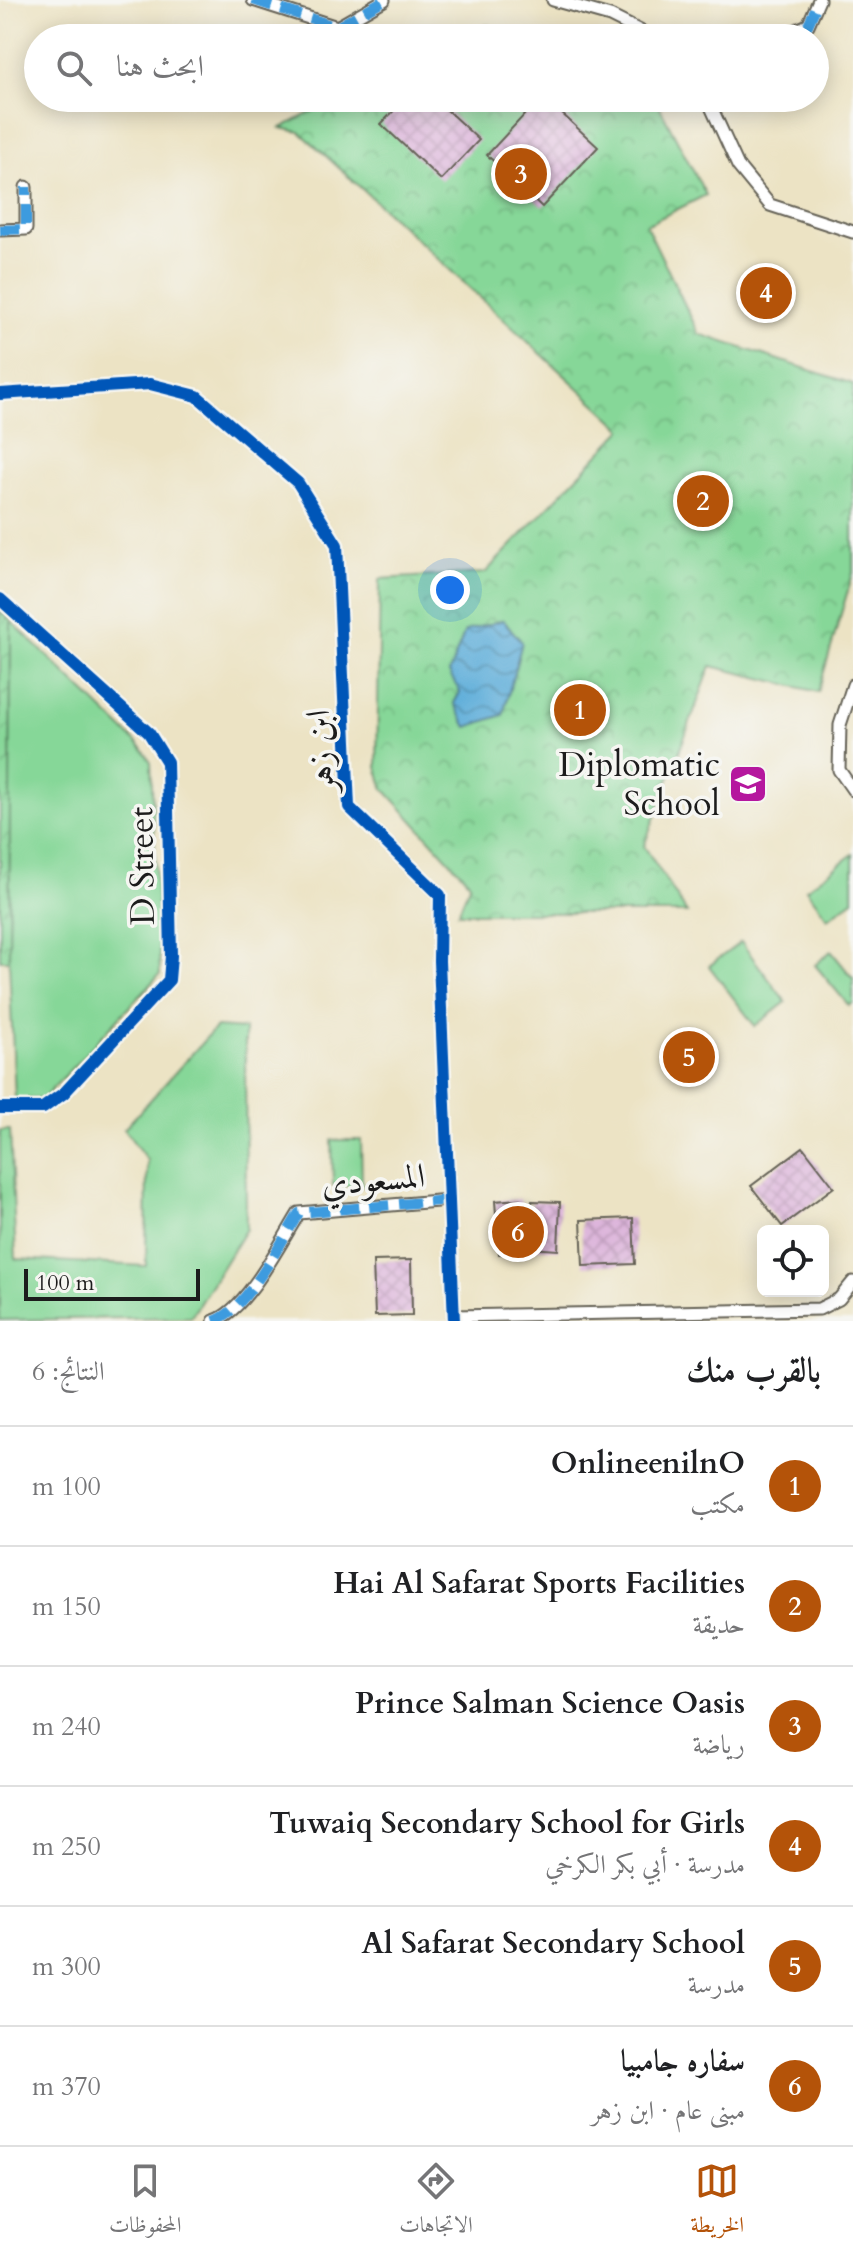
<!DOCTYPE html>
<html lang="ar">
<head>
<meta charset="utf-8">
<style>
  :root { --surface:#fff; --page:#f6f6f6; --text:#202124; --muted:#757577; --line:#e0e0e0; --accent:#b45309 }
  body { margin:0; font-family:Cardo,Amiri,serif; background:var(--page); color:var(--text); direction:rtl }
  .controls { position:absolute; right:24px; bottom:24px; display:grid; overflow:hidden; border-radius:12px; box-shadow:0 4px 20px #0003 }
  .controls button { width:72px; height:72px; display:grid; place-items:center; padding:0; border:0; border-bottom:2px solid var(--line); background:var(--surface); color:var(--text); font:40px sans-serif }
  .scale { position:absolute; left:24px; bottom:20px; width:176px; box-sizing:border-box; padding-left:8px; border:4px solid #1c1c1c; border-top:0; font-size:22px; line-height:28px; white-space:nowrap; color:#1c1c1c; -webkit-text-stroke:6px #f6f6f2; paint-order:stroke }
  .you { position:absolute; left:450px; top:590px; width:28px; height:28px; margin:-20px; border:6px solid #fff; border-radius:50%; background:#1a73e8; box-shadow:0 0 0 12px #1a73e833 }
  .badge { display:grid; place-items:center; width:52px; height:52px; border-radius:50%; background:var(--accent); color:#fff; font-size:26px; font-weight:700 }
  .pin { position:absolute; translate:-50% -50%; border:4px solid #fff; box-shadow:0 2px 8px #0006 }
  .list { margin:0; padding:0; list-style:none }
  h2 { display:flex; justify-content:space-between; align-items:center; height:104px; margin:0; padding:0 32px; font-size:34px }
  h2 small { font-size:26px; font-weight:400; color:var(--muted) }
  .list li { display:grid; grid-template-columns:52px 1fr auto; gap:24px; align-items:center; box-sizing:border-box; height:120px; padding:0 32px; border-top:2px solid var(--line) }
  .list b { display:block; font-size:30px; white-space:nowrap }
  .list p { margin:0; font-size:26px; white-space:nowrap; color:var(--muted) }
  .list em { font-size:26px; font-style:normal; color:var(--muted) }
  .icon { flex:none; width:44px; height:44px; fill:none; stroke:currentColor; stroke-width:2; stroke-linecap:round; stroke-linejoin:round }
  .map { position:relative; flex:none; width:853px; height:1321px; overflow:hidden; direction:ltr }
  .search { position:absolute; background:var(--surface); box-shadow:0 4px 20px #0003; left:24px; right:24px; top:24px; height:88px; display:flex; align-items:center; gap:20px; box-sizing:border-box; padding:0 28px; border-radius:44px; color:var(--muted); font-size:30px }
  .sheet { height:824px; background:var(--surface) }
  nav { display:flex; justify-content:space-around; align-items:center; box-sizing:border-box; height:112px; border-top:2px solid var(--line); background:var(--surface); font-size:22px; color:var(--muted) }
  nav a { display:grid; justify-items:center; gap:4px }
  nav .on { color:var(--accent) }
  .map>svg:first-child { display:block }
  .green { fill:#86d798; stroke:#517a5a; stroke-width:2 }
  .park { fill:url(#park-crowns); stroke:#517a5a; stroke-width:2 }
  .water { fill:url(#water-waves); stroke:#3e667b; stroke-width:2 }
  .building { fill:url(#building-cross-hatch) }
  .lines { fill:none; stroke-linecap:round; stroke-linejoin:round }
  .minor-casing { stroke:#656257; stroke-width:15 }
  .minor { stroke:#fff; stroke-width:11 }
  .quiet { stroke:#3c9bdf; stroke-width:10; stroke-dasharray:20 10; stroke-linecap:butt }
  .cycleway-casing { stroke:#f6f6f2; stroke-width:17 }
  .cycleway { stroke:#0057b8; stroke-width:12 }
  .labels { text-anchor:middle; stroke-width:7; stroke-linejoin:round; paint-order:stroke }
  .street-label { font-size:34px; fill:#1c1c1c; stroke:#f6f6f2 }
  .poi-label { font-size:34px; fill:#1c1c1c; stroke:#f6f6f2; text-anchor:end }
</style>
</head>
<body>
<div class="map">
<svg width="853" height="1321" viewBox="0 0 853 1321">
  <defs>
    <pattern id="park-crowns" width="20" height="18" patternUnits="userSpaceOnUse" patternTransform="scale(2)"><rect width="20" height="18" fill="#86d798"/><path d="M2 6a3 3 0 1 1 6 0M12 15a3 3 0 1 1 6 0" fill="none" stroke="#73b882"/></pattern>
    <pattern id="water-waves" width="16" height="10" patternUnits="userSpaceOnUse" patternTransform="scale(2)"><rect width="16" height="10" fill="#60afda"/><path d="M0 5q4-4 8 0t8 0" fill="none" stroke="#4e8eb0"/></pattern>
    <pattern id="building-cross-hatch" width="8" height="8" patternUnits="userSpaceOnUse" patternTransform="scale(2)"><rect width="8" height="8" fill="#ddb5db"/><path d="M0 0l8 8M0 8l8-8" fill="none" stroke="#bd9bbb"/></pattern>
  </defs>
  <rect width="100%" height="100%" fill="#f6f6f2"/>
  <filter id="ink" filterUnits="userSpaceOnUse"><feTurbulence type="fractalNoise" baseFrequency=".0125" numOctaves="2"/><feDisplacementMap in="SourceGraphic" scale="16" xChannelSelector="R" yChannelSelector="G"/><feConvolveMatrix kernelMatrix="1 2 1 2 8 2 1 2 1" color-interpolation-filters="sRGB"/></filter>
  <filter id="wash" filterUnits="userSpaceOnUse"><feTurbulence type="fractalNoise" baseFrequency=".006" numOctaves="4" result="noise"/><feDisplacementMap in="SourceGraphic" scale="32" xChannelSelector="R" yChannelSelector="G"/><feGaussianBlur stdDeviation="1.8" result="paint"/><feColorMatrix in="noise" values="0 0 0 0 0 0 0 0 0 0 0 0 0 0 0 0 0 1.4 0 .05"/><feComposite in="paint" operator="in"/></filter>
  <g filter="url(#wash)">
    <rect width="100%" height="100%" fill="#ece3c4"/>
    <path class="green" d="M 11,621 L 142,748 L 151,762 L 160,974 L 43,1099 L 15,1099 L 9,960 Z
      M 853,854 L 853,900 L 828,918 L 806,889 Z
      M 741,942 L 786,1002 L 755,1026 L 709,966 Z
      M 831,951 L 853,978 L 853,1003 L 849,1006 L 815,965 Z
      M 216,1027 L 245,1029 L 246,1229 L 191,1317 L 0,1320 L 0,1130 L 10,1130 L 16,1259 L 146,1266 L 147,1160 L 124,1129 Z
      M 332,1140 L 361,1140 L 362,1186 L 333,1186 Z"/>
    <path class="park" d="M 486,25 L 534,38 L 459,38 Z
      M 338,98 L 655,98 L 706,195 L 646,225 L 699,334 L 853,384 L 853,573 L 818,692 L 711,666 L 644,846 L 687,913 L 458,913 L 470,883 L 384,789 L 377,767 L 380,579 L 485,573 L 623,429 L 300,132 L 281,128 Z
      M 0,611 L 11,621 L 9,960 L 0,960 Z"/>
    <path class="water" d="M 503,620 L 522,642 L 503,715 L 467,727 L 454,703 L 460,692 L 449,673 L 465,631 Z"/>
    <g id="blocks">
      <path class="building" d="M 406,98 L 434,98 L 479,140 L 441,180 L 381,124 Z
        M 540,98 L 545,98 L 598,147 L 542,207 L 487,155 Z
        M 803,1147 L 834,1187 L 782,1226 L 751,1186 Z
        M 520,1199 L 525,1252 L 499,1254 L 495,1201 Z
        M 532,1201 L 560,1202 L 558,1250 L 530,1248 Z
        M 633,1218 L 635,1264 L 583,1266 L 581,1220 Z
        M 411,1260 L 412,1315 L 375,1316 L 373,1261 Z"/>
    </g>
  </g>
  <g filter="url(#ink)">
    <use href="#blocks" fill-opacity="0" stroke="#656257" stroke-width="2"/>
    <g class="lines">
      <g class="minor-casing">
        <path id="minor" d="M 253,0 L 337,27 L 384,0
          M 553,0 L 610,16 L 654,38
          M 778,38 L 808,25 L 819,0
          M 707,98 L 738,166 L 770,205 L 853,232
          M 0,230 L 26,229 L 26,187
          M 0,394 L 150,384 L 197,396 L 298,483 L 337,545 L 349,807 L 440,895 L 439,961 L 454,1321
          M 0,599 L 149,733 L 167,762 L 171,956 L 169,980 L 64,1093 L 43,1108 L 0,1108
          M 853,685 L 840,725 L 839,770 L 853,790
          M 454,1316 L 819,1309 L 839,1299 L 853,1282
          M 214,1321 C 246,1311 281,1242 299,1213 L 449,1200"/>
      </g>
      <use href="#minor" class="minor"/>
      <path class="quiet" d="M 253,0 L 337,27 L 384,0
        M 778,38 L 808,25 L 819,0
        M 0,230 L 26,229 L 26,187
        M 214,1321 C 246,1311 281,1242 299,1213 L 449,1200"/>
      <g class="cycleway-casing">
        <path id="cycleway" d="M 0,394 L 150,384 L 197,396 L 298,483 L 337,545 L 349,807 L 440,895 L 439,961 L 454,1321
          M 0,599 L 149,733 L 167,762 L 171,956 L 169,980 L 64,1093 L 43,1108 L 0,1108"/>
      </g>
      <use href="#cycleway" class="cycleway"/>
    </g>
  </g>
  <defs>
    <g id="school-square" transform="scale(2)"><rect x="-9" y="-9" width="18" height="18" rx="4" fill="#b5179e" stroke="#f6f6f2"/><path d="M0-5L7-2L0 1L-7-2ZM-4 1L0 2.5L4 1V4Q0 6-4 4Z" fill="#fff"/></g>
  </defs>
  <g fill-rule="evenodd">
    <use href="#school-square" x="748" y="784"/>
  </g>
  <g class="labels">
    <g class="street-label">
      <text transform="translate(319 751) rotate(-93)" y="12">ابن زهر</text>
      <text transform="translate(141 866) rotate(-91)" y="12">D Street</text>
      <text transform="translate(373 1179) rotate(-5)" y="12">المسعودي</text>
    </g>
    <g class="poi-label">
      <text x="720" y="776">Diplomatic<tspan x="720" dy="39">School</tspan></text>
    </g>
  </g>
</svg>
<div class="controls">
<button><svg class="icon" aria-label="locate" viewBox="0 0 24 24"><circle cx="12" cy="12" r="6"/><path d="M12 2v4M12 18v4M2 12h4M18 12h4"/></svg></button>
</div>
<div class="scale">100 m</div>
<div class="you"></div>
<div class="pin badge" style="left:580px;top:710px">1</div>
<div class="pin badge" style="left:703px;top:501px">2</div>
<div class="pin badge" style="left:521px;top:174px">3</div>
<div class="pin badge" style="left:766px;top:293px">4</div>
<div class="pin badge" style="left:689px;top:1057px">5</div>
<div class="pin badge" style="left:518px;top:1232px">6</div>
<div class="search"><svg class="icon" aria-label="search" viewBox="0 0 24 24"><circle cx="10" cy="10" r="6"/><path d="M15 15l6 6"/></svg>ابحث هنا</div>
</div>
<section class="sheet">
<h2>بالقرب منك<small>النتائج: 6</small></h2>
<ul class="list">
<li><span class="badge">1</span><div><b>OnlineenilnO</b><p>مكتب</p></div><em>100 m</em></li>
<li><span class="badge">2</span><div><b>Hai Al Safarat Sports Facilities</b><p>حديقة</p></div><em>150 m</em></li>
<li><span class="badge">3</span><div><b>Prince Salman Science Oasis</b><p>رياضة</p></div><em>240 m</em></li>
<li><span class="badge">4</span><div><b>Tuwaiq Secondary School for Girls</b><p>مدرسة · أبي بكر الكرخي</p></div><em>250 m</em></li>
<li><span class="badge">5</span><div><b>Al Safarat Secondary School</b><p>مدرسة</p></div><em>300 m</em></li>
<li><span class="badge">6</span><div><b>سفاره جامبيا</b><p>مبنى عام · ابن زهر</p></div><em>370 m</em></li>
</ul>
</section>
<nav>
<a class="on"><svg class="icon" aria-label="map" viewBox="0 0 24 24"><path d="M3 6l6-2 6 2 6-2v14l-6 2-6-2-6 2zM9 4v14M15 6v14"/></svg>الخريطة</a>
<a><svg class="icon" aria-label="directions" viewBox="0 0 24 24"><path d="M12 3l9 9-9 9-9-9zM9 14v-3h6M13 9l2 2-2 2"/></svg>الاتجاهات</a>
<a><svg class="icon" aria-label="saved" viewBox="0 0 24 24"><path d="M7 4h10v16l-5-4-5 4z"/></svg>المحفوظات</a>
</nav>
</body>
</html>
